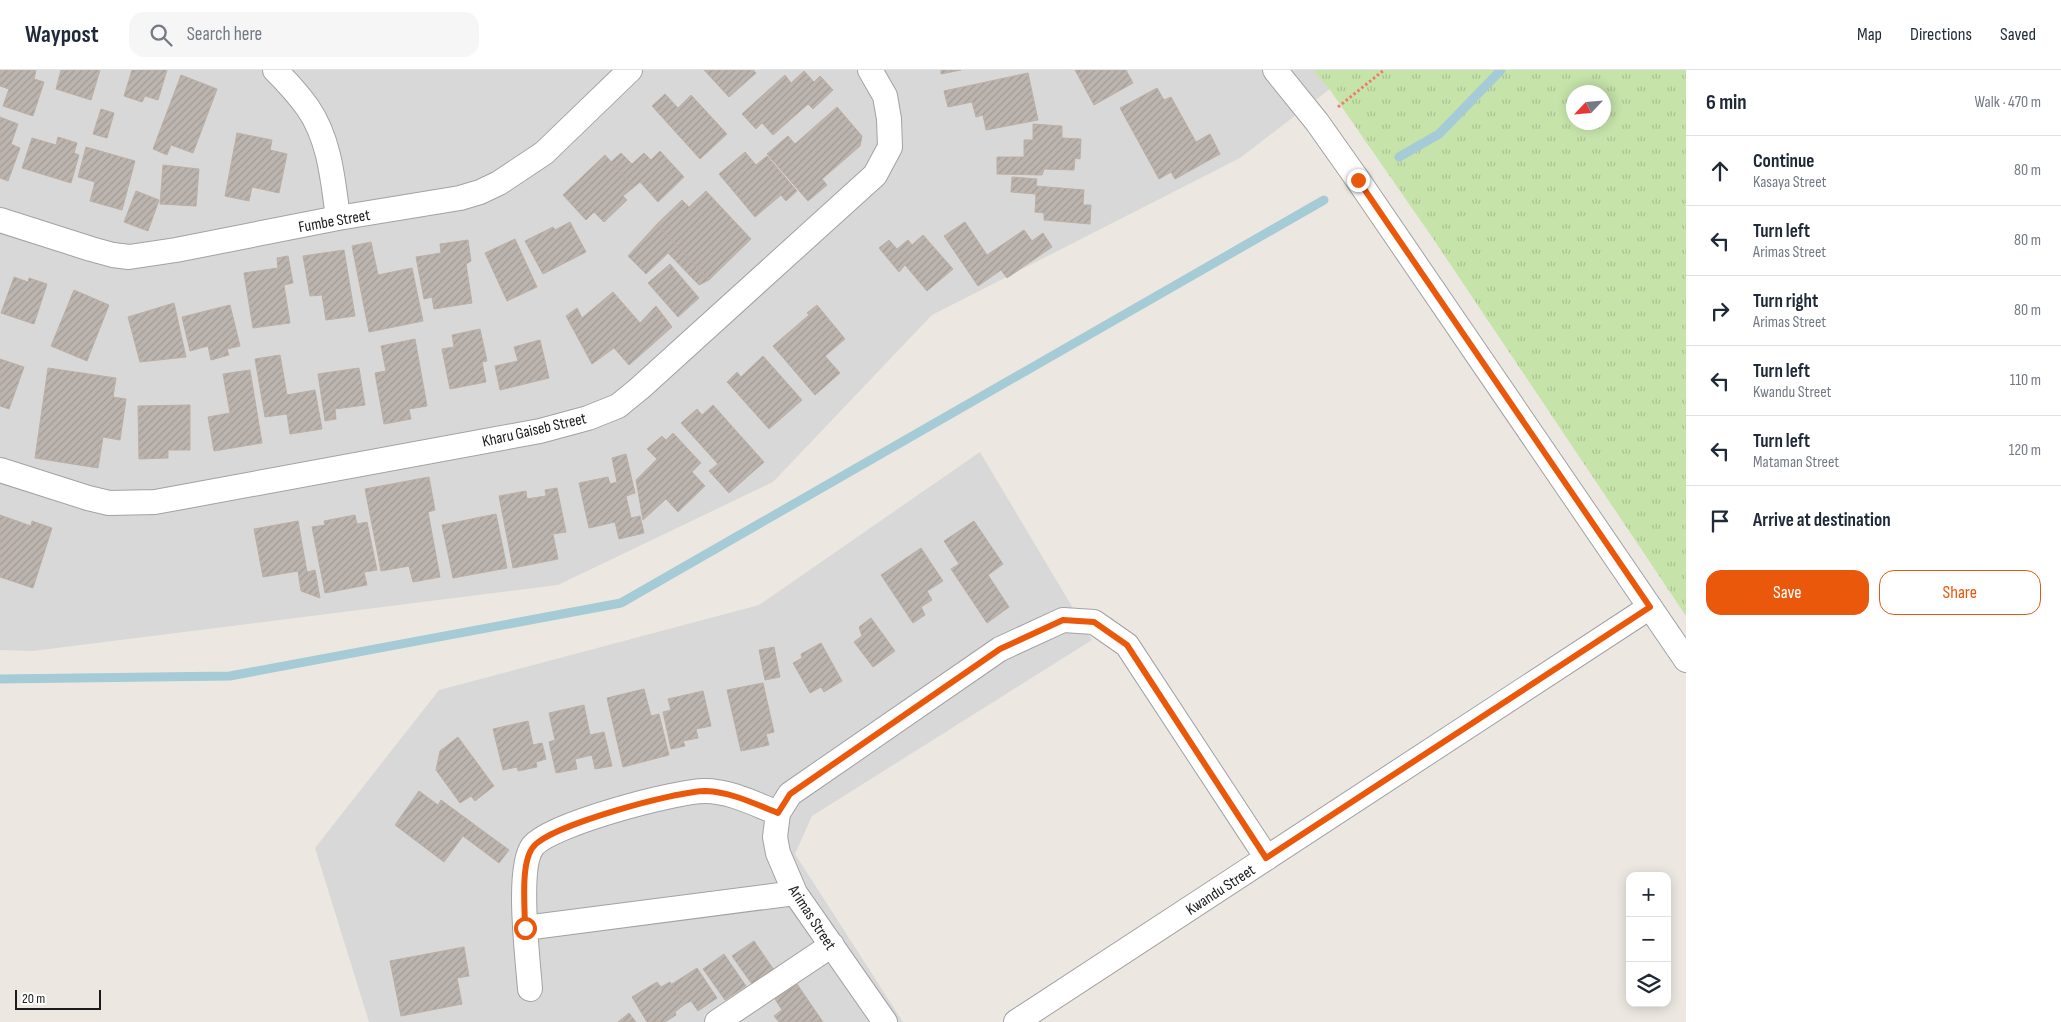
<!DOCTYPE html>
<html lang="en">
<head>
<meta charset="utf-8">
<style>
  :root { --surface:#fff; --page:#f6f6f7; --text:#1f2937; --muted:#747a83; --line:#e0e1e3; --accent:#ea580c }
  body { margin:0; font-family:"Sofia Sans Condensed",sans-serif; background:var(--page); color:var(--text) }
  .controls { position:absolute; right:15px; bottom:15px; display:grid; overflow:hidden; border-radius:10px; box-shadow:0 2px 12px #0003 }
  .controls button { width:45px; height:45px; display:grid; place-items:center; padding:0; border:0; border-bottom:1px solid var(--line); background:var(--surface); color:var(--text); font:25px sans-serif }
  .compass { position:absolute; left:1566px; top:15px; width:45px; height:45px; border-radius:50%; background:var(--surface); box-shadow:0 2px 12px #0003; rotate:244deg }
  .scale { position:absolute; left:15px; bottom:12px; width:86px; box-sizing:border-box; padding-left:5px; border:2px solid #1b1b1b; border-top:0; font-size:14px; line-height:18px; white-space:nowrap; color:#1b1b1b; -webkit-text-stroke:4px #fff; paint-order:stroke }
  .stop { position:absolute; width:15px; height:15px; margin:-11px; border:4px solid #ea580c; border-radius:50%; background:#fff }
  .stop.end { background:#ea580c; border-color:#fff; box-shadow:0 1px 5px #0008 }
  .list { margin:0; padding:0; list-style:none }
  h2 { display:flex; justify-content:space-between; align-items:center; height:65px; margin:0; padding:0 20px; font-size:21px }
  h2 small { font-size:16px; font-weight:400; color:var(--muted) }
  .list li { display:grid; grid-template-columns:32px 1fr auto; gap:15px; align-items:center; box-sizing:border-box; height:70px; padding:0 20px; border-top:1px solid var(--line) }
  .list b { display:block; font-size:19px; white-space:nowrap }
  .list p { margin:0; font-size:16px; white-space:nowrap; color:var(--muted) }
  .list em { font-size:16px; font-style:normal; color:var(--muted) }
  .actions { display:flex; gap:10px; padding:15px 20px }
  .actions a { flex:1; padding:11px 0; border:1px solid var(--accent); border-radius:15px; text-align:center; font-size:18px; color:var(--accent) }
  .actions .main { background:var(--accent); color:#fff }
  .icon { flex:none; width:28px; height:28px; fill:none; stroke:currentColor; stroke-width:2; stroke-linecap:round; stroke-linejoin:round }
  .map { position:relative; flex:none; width:1686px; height:952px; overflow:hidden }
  header { display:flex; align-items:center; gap:30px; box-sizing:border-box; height:70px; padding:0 25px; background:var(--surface); border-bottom:1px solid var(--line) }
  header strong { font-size:24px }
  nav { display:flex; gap:28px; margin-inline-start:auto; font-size:18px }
  .search { width:350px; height:45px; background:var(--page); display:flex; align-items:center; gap:12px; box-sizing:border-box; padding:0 18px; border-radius:15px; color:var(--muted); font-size:19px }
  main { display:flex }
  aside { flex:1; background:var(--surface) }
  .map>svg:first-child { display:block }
  .residential { fill:#d9d8d8 }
  .grass { fill:url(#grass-tufts); fill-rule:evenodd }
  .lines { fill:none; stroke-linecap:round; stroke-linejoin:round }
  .stream { stroke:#a4cbd6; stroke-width:9 }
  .building { fill:url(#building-hatch); stroke:#bcafa5 }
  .minor-casing { stroke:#a2a2a2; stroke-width:26 }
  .path { stroke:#ee7c70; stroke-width:3; stroke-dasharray:2.5 2.5; stroke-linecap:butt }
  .minor { stroke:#fff; stroke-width:24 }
  .route { stroke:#ea580c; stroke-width:6 }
  .labels { text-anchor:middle; stroke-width:4; stroke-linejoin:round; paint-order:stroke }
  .street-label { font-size:16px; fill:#1b1b1b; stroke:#fff }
</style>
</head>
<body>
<header>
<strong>Waypost</strong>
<div class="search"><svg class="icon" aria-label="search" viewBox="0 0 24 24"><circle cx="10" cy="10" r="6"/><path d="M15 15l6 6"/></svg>Search here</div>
<nav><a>Map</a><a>Directions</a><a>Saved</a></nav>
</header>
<main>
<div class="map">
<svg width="1686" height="952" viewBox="0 0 1686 952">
  <defs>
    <pattern id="grass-tufts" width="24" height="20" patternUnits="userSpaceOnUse" patternTransform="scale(1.25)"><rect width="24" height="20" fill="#c6e3aa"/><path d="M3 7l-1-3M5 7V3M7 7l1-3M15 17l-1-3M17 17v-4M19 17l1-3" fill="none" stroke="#aac292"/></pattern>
    <pattern id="building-hatch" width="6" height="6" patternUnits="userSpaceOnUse" patternTransform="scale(1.25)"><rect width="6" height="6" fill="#bcb4ae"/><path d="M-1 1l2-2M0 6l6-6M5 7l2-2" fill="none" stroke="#a19a95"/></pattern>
  </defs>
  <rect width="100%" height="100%" fill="#ece8e1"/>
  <path class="residential" d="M 0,0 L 1313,0 L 1330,19 L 1240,88 L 932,245 L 773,412 L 558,515 L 33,581 L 0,580 Z
    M 980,382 L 1092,570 L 812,746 L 795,784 L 903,952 L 369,952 L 315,778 L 439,620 L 759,535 Z"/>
  <path class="grass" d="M 1313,0 L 1686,0 L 1686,546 L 1432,167 L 1330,20 ZM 1574,22 L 1604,22 L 1604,52 L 1574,52 Z"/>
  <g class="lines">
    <path class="stream" d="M 1399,87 L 1439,64 L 1501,0
      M 0,609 L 230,606 L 621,533 L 1324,130"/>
  </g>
  <path class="building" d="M 0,0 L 36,0 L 34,9 L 44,12 L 33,46 L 3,36 L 9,19 L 0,16 Z
    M 61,0 L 100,0 L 91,30 L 56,19 Z
    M 132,0 L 167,0 L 158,30 L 145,26 L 142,32 L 124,26 Z
    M 704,0 L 753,0 L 756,3 L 729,27 Z
    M 941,0 L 961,0 L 941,4 Z
    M 1075,0 L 1126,0 L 1133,13 L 1094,35 Z
    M 804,1 L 814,12 L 820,6 L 833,20 L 813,39 L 808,34 L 773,65 L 762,53 L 756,59 L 742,44 L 785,5 L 791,13 Z
    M 1028,3 L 1038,50 L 986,60 L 983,45 L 976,47 L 972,32 L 948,37 L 944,21 Z
    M 181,5 L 217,19 L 193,83 L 171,75 L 167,85 L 153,79 Z
    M 1157,18 L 1164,30 L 1171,27 L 1196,72 L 1210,64 L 1220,84 L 1175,109 L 1171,102 L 1159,109 L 1120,38 Z
    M 665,24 L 678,38 L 691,25 L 727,64 L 700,89 L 652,36 Z
    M 837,37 L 862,66 L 860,76 L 822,109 L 827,115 L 808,131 L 767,84 L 788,66 L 795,74 Z
    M 101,39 L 114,43 L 107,68 L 93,64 Z
    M 0,47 L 18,54 L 11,74 L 20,78 L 8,111 L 0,108 Z
    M 1033,54 L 1062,56 L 1062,68 L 1081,69 L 1080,89 L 1075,88 L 1074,100 L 1044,99 L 1042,105 L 997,104 L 997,87 L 1024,87 L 1024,70 L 1033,70 Z
    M 237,63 L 272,70 L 270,80 L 287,84 L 279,123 L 252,117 L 249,131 L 225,126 Z
    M 58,67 L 77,73 L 74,83 L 79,85 L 71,113 L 22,98 L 32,68 L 56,75 Z
    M 86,77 L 135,91 L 122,140 L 90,131 L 95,112 L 78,107 Z
    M 660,81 L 684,107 L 658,132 L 640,112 L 634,117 L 611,92 L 621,83 L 632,94 L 644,83 L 651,90 Z
    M 745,82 L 756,95 L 767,86 L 797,121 L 786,131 L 781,125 L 755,147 L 719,104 Z
    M 605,85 L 634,117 L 623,126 L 627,130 L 604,152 L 594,142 L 586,150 L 563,125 Z
    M 163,95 L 199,99 L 196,136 L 160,134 Z
    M 1012,107 L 1037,109 L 1036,116 L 1084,120 L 1083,135 L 1091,135 L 1090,154 L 1044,150 L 1044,143 L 1035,142 L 1036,124 L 1011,122 Z
    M 136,121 L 159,130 L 148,161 L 124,152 Z
    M 706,121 L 751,169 L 709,210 L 657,154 L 682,130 L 689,137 Z
    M 570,152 L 586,182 L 543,204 L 525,171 L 553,157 L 555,160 Z
    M 965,152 L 987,185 L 1024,160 L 1032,171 L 1043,163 L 1052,177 L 1007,208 L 1001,200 L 978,216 L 944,166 Z
    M 657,154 L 709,210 L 699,215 L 668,183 L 646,204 L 628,186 Z
    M 923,165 L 953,199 L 927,221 L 905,195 L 899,202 L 879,178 L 889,170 L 897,179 L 908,170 L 912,175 Z
    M 515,169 L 537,217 L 507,231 L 485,183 Z
    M 468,170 L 471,191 L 466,194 L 472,233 L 434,239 L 432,227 L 424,229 L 416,187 L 441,183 L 440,174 Z
    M 371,172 L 378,205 L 412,198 L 423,251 L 369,262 L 352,176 Z
    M 344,180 L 355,246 L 326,250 L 322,225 L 310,226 L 303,186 Z
    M 288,186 L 293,213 L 284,215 L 290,253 L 253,258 L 244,203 L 278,198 L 277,188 Z
    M 670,194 L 699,228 L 678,247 L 648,213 Z
    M 14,207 L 28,212 L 29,208 L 47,214 L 34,254 L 1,243 Z
    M 74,220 L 109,235 L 87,291 L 51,276 Z
    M 613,222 L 640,253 L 656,236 L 672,257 L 629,295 L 614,278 L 592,294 L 566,246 L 577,238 L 582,248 Z
    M 174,233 L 186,287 L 140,292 L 128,247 Z
    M 230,235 L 240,276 L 227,279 L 229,285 L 211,290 L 208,276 L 190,281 L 182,247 Z
    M 817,235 L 845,269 L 825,286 L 840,303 L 815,325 L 773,276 L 809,245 L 807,243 Z
    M 480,259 L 487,291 L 482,292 L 486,312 L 450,319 L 442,279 L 454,277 L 452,265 Z
    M 415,269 L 427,336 L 409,339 L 411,349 L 384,354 L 375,303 L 386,301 L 381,276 Z
    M 540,270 L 549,308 L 500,320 L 495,296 L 518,291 L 514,277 Z
    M 280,285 L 287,325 L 315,320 L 322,359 L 290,364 L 287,344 L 265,347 L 255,289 Z
    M 763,286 L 802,330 L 769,359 L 727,312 L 737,302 L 741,307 Z
    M 0,289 L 24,297 L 9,339 L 0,336 Z
    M 48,298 L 116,308 L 113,327 L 126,329 L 120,370 L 103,367 L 98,398 L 35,388 Z
    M 359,298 L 365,335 L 335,339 L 336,349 L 325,351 L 318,304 Z
    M 250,300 L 262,373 L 214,381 L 208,347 L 230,343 L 223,304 Z
    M 190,335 L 190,380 L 168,380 L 168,388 L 139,389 L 138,336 Z
    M 713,335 L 764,392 L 729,423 L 709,401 L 718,394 L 681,353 L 697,339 L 702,345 Z
    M 673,363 L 701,393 L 692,402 L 705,416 L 678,442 L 666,429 L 643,450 L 636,410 L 657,389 L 647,379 L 662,366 L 666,370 Z
    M 626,384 L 635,423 L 626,426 L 631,448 L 640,446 L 644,463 L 619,469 L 615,452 L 589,458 L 579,413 L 608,407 L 610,414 L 617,412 L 612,388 Z
    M 429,407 L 435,440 L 428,442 L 440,507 L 413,512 L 409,496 L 381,501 L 365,419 Z
    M 557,418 L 566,462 L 553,464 L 558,489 L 513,498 L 499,426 L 526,421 L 527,429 L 546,426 L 545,420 Z
    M 496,444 L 507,498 L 453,508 L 442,455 Z
    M 0,445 L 31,456 L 32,451 L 52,458 L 33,518 L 0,507 Z
    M 355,445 L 357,454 L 367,452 L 377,500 L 364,502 L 367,515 L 325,523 L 312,457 L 325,455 L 324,451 Z
    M 298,451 L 307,502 L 315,500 L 320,528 L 301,521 L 298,501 L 263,507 L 254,459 Z
    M 974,451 L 1003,494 L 988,505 L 1009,537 L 987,553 L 951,499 L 959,494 L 944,471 Z
    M 921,478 L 943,511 L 927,521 L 932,530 L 921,537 L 925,545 L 913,553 L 881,505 Z
    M 871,548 L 895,581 L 873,597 L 854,572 L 862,566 L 859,557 Z
    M 821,573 L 842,611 L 824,622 L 821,617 L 810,623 L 793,593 L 802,588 L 801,584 Z
    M 774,577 L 780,607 L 765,610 L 759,580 Z
    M 763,613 L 774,662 L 766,664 L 769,675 L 741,681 L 727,620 Z
    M 644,619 L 651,646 L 659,644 L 669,685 L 623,697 L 607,628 Z
    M 703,621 L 711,656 L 696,659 L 698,668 L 683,671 L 685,676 L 671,679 L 663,642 L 671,640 L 668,629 Z
    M 584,635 L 590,665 L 604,662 L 612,696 L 595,699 L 592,685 L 575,689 L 577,699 L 556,703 L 549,672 L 555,670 L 549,643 Z
    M 528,651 L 533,675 L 542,673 L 546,689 L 536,692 L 537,697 L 518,701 L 517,697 L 503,700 L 493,659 Z
    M 458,667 L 494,716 L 475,731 L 471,726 L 460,733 L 436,700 L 440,681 Z
    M 419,721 L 438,735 L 441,730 L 509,780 L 499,793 L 463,766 L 444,792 L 395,755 Z
    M 754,871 L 776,903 L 754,917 L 732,886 Z
    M 464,877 L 469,906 L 457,908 L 462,934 L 401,946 L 390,891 Z
    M 724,884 L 746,916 L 725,930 L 703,899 Z
    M 697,898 L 717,928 L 698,941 L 691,931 L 685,934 L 672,914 Z
    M 657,912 L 661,917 L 670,912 L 685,934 L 675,942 L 676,945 L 665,952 L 647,952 L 632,927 Z
    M 797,914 L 823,952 L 779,952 L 774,946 L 782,940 L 775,929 Z
    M 629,943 L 636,952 L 618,952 Z"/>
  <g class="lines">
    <g class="minor-casing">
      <path id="minor" d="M 275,0 C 287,12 298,24 308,38 C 330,70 333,111 338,148
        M 1275,0 L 1317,52 L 1358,110 L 1686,590
        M 0,150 L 91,179 L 113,185 L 129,187 L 176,180 L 338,148 L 460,128 L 480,122 L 499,113 L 544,83 L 630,0
        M 0,400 L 88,428 L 109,433 L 155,432 L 540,361 L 588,348 L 618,336 L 640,318 L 875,105 L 890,77 L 889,49 L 885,26 L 870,0
        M 525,858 L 795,823
        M 530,919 C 528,890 516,797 533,776 C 551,754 676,721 705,721 C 730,721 755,734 778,743
        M 717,952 L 832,875
        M 885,952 L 795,823 L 778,783 L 775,767 L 778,743 L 790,724 L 1000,579 L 1063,550 L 1094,552 L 1127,575 L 1267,788
        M 1016,952 L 1650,537"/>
    </g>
    <path class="path" d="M 1338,37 L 1384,0"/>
    <use href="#minor" class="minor"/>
  </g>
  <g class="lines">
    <path class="route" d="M 525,858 C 525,837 520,791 534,776 C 552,755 676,721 706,721 C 731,722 755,734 778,743 L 790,724 L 1000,579 L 1063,550 L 1094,552 L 1127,575 L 1266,788 L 1650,537 L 1358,110"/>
  </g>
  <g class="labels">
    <g class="street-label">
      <text transform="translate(334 150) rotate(-10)" y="6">Fumbe Street</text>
      <text transform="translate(534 359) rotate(-13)" y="6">Kharu Gaiseb Street</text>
      <text transform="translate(1220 819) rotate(-33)" y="6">Kwandu Street</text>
      <text transform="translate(813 847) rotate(57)" y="6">Arimas Street</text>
    </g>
  </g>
</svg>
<div class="controls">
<button>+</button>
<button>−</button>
<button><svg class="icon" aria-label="layers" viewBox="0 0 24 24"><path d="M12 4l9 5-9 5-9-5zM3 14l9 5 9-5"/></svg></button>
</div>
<svg class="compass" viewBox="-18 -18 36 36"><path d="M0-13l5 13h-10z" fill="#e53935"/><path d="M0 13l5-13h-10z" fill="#747a83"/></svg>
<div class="scale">20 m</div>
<div class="stop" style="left:525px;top:858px"></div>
<div class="stop end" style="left:1358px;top:110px"></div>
</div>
<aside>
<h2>6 min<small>Walk · 470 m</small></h2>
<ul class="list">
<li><svg class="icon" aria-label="ahead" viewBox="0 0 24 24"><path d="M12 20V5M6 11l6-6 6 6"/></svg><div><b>Continue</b><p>Kasaya Street</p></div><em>80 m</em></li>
<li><svg class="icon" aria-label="left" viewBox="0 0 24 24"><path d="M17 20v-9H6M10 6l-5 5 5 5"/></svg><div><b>Turn left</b><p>Arimas Street</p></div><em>80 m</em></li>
<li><svg class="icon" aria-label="right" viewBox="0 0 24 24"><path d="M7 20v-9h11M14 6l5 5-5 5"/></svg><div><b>Turn right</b><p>Arimas Street</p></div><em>80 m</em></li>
<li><svg class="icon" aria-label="left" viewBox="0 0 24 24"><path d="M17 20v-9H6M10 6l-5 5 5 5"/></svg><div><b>Turn left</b><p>Kwandu Street</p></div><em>110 m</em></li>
<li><svg class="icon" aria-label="left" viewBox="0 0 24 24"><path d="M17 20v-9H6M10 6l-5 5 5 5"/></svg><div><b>Turn left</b><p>Mataman Street</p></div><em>120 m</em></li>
<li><svg class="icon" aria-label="arrive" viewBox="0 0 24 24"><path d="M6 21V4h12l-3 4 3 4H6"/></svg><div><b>Arrive at destination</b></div></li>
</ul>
<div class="actions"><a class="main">Save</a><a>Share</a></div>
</aside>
</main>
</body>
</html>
